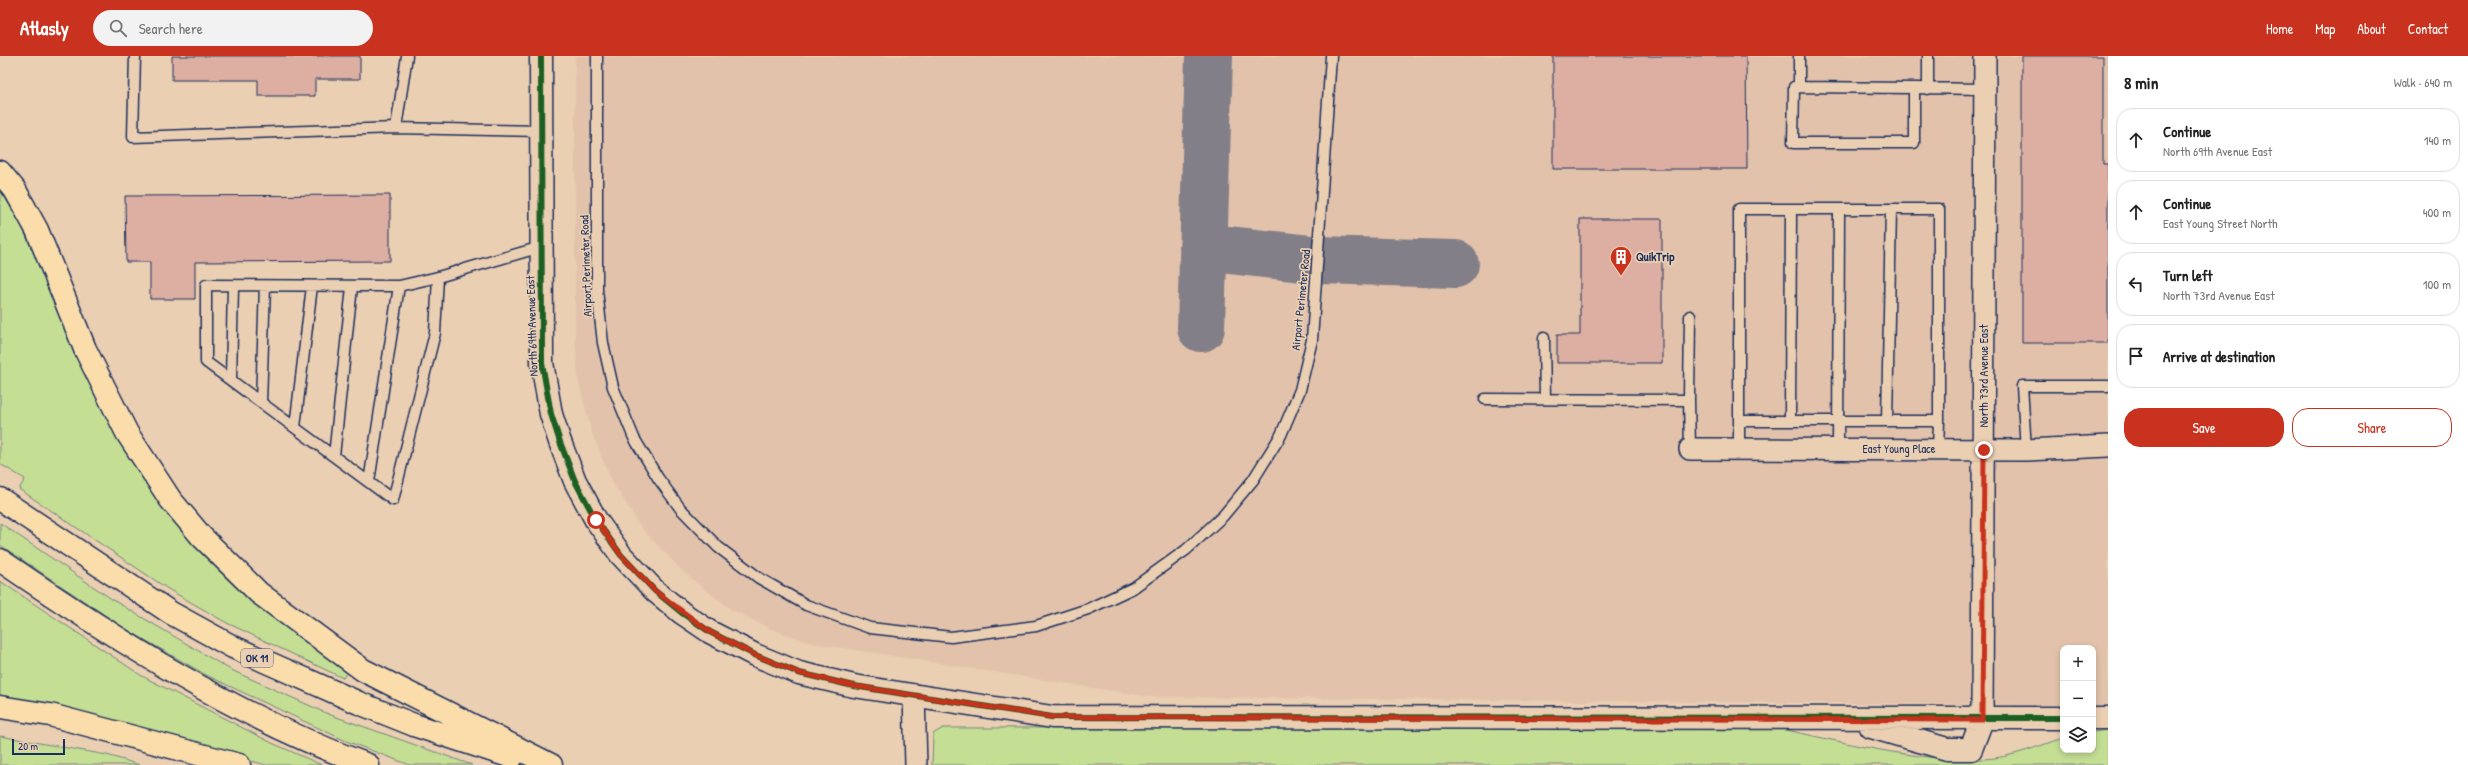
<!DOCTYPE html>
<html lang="en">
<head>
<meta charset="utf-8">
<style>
  :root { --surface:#fff; --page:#f2f2f2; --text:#222; --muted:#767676; --line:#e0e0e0; --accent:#c8321e }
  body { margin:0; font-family:"Patrick Hand",sans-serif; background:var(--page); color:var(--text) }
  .controls { position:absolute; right:12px; bottom:12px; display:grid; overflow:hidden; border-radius:8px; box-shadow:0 2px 6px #0003 }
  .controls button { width:36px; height:36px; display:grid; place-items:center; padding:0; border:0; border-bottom:1px solid var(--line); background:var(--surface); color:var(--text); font:20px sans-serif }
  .scale { position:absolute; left:12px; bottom:10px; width:53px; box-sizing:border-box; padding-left:4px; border:2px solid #1b2f5e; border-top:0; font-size:11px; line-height:14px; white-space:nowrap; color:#1b2f5e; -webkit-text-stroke:3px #ebcfb2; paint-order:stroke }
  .stop { position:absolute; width:12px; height:12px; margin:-9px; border:3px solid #c8321e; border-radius:50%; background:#fff }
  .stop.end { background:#c8321e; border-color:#fff; box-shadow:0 1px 4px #0008 }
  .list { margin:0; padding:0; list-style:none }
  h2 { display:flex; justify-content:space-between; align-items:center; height:52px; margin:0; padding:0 16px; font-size:17px }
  h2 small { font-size:13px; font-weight:400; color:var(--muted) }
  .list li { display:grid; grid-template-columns:26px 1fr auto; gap:12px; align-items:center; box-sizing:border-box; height:64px; margin:0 8px 8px; padding:0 8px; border:1px solid var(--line); border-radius:16px }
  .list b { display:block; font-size:15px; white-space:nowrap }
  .list p { margin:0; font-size:13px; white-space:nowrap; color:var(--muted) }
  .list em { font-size:13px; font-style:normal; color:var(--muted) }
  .actions { display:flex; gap:8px; padding:12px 16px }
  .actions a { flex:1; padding:9px 0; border:1px solid var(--accent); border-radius:16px; text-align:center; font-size:14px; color:var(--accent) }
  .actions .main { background:var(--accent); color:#fff }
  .icon { flex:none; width:22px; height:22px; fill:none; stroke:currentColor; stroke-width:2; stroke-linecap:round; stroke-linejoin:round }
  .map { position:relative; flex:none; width:2108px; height:709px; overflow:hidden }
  header { display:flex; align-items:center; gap:24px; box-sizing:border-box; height:56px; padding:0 20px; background:var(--accent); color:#fff }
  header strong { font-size:19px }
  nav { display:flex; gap:22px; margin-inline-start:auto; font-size:14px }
  .search { width:280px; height:36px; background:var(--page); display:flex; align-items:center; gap:10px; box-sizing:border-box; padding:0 14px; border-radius:22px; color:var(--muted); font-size:15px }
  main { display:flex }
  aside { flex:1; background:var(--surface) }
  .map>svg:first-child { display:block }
  .built { fill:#e3c2ab }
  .green { fill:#c4de94; stroke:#708679 }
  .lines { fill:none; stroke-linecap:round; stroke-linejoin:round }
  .taxiway { stroke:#837f88; stroke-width:48 }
  .building { fill:#ddafa2; stroke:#1b2f5e }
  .lane-casing { stroke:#1b2f5e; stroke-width:13 }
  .street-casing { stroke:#1b2f5e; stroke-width:24 }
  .secondary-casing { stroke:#1b2f5e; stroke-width:25 }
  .highway-casing { stroke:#1b2f5e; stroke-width:25 }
  .lane { stroke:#ebcfb2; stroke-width:10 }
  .street { stroke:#ebcfb2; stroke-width:21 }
  .secondary { stroke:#ebcfb2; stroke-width:22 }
  .highway { stroke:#faddab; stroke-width:22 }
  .cycleway-casing { stroke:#ebcfb2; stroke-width:8 }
  .cycleway { stroke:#1b5e20; stroke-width:6 }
  .route { stroke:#c8321e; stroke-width:5 }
  .labels { text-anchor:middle; stroke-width:3.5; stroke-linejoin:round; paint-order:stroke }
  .shield { fill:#ebcfb2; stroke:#595f77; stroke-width:1 }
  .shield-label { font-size:11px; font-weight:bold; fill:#1b2f5e }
  .poi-label { font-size:12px; font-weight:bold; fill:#1b2f5e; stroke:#ebcfb2; text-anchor:start }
  .street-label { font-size:12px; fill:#1b2f5e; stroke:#ebcfb2 }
</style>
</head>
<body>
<header>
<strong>Atlasly</strong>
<div class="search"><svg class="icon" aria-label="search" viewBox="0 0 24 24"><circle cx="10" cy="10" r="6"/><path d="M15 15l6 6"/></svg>Search here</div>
<nav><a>Home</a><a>Map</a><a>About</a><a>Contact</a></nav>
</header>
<main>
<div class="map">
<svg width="2108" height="709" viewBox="0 0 2108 709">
  <rect width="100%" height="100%" fill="#ebcfb2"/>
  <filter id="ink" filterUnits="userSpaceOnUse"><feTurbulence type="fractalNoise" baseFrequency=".025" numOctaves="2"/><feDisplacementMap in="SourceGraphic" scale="8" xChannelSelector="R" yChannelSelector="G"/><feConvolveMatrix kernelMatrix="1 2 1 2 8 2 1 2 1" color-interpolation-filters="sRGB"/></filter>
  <g filter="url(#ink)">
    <path class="built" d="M 575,0 L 2108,0 L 2108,649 L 2093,649 L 2093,592 L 2063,592 L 2063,649 L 1150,641 L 811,587 L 771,573 L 732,554 L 684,517 L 642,473 L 611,424 L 592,377 L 578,324 L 575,276 Z"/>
    <path class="green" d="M 0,134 L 20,166 L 83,312 L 130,400 L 348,614 L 343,622 L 225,566 L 168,533 L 19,433 L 25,423 L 0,408 Z
      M 0,467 L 113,544 L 229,613 L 328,658 L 472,709 L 410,709 L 346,685 L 206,619 L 124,572 L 0,489 Z
      M 0,525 L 142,620 L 272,687 L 322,709 L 266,709 L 135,673 L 0,643 Z
      M 1772,671 C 1841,685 1913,706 1984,703 C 2011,702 2038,690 2063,682 L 2063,694 L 2093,694 L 2093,676 L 2108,674 L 2108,709 L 932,709 L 933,678 L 943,672 Z
      M 0,680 L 107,699 L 140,709 L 0,709 Z"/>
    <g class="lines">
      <path class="taxiway" d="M 1203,191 L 1319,204 L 1455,208
        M 1201,272 L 1209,0"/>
    </g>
    <path class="building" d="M 172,0 L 360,0 L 360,23 L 315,23 L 315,40 L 258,40 L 258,24 L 172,24 Z
      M 1553,0 L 1746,0 L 1747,113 L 1553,113 Z
      M 2022,0 L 2103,0 L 2103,108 L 2108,108 L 2108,287 L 2022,287 Z
      M 390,139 L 390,205 L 195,206 L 195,243 L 150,243 L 150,206 L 126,206 L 125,140 Z
      M 1580,163 L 1662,163 L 1662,307 L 1557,307 L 1557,279 L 1580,279 Z"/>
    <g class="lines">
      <g class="lane-casing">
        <path id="lane" d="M 135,0 L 133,81 L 396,72 L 407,0
          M 597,0 L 597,234 L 603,287 L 613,331 L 634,382 L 658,422 L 680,452 L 718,491 L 759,522 L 806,549 L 870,572 L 951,581 L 1036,570 L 1088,553 L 1133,532 L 1186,494 L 1223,460 L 1253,424 L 1281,379 L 1300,334 L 1312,284 L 1331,0
          M 1799,0 L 1799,31
          M 1928,0 L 1928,33
          M 1914,32 L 1914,87 L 1793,87 L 1794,31 L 1914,32 L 1985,33
          M 396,72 L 541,75
          M 438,221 L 435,277 L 393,444 L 206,306 L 206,229 L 399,230 L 438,221 L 541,191
          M 1544,282 L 1545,343
          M 231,324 L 233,230
          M 1485,343 L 1689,344 L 1690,260
          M 1689,344 L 1690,393
          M 261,346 L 265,230
          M 1790,365 L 1791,153
          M 1887,365 L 1891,153
          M 295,371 L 312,230
          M 1838,393 L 1839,153
          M 1938,393 L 1939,365
          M 1739,394 L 1739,153 L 1939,153 L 1939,365 L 1739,365
          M 2026,394 L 2022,330 L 2108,330
          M 334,400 L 352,231
          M 369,426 L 399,230"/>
      </g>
      <g class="street-casing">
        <path id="street" d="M 1690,393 L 2026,394 L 2108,390
          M 914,639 L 916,709
          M 1982,664 L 1985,0"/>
      </g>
      <g class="secondary-casing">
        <path id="secondary" d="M 541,0 L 542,307 L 551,358 L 560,386 L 575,425 L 596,464 L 621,499 L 655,535 L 682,557 L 710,576 L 755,599 L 799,617 L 854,630 L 1052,661 L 2063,662
          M 2093,662 L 2108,662
          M 1871,671 L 1947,693 L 1971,693 L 1982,664"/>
      </g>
      <g class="highway-casing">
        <path id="highway" d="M 0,116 L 15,134 L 37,174 L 85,293 L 127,377 L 170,443 L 201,480 L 259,537 L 363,614 L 551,709
          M 0,443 L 171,557 L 233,591 L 359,647 L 414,669 L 512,701
          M 0,504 C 115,583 236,661 368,709
          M 0,651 L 50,659 L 239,709"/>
      </g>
      <use href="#lane" class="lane"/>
      <use href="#street" class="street"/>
      <use href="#secondary" class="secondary"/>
      <use href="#highway" class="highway"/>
      <g class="cycleway-casing">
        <path id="cycleway" d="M 541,0 L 542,307 L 551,358 L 560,386 L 575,425 L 596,464 L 621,499 L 655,535 L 682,557 L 710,576 L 755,599 L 799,617 L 854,630 L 1052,661 L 2063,662"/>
      </g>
      <use href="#cycleway" class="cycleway"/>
    </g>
  </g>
  <g class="lines" filter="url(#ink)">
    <path class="route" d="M 596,464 L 621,499 L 655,535 L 710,576 L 755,599 L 799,617 L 854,630 L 1052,661 L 1982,664 L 1984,394"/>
  </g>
  <defs>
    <g id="building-pin" transform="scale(1.15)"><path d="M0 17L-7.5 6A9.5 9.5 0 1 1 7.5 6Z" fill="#c8321e" stroke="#ebcfb2"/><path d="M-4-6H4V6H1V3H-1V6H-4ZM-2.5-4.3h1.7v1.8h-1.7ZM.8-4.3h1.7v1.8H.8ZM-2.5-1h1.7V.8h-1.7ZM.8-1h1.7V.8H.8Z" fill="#fff"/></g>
  </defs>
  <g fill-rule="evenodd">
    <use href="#building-pin" x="1621" y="201"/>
  </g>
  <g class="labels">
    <rect class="shield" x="241" y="593" width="32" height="18" rx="3"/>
    <g class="shield-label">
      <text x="257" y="606">OK 11</text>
    </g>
    <g class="poi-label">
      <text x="1636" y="205">QuikTrip</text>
    </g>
    <g class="street-label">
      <text transform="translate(586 210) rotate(-92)" y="4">Airport Perimeter Road</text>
      <text transform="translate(1301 244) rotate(-84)" y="4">Airport Perimeter Road</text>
      <text transform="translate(532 270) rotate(-92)" y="4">North 69th Avenue East</text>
      <text transform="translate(1984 320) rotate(-90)" y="4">North 73rd Avenue East</text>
      <text x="1899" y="397">East Young Place</text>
    </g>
  </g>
</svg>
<div class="controls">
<button>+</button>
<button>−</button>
<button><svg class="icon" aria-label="layers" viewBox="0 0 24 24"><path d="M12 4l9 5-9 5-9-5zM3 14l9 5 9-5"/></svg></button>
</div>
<div class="scale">20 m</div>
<div class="stop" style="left:596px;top:464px"></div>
<div class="stop end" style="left:1984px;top:394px"></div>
</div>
<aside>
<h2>8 min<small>Walk · 640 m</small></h2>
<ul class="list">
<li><svg class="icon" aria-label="ahead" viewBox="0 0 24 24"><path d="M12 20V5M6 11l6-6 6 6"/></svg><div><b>Continue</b><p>North 69th Avenue East</p></div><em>140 m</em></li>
<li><svg class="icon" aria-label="ahead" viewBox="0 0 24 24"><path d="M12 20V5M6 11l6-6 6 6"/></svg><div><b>Continue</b><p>East Young Street North</p></div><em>400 m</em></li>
<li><svg class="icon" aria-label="left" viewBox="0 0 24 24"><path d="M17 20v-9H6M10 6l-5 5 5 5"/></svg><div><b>Turn left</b><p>North 73rd Avenue East</p></div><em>100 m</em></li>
<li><svg class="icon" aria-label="arrive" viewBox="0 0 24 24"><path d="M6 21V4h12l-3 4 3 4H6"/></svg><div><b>Arrive at destination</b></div></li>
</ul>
<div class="actions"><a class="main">Save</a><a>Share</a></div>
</aside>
</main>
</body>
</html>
